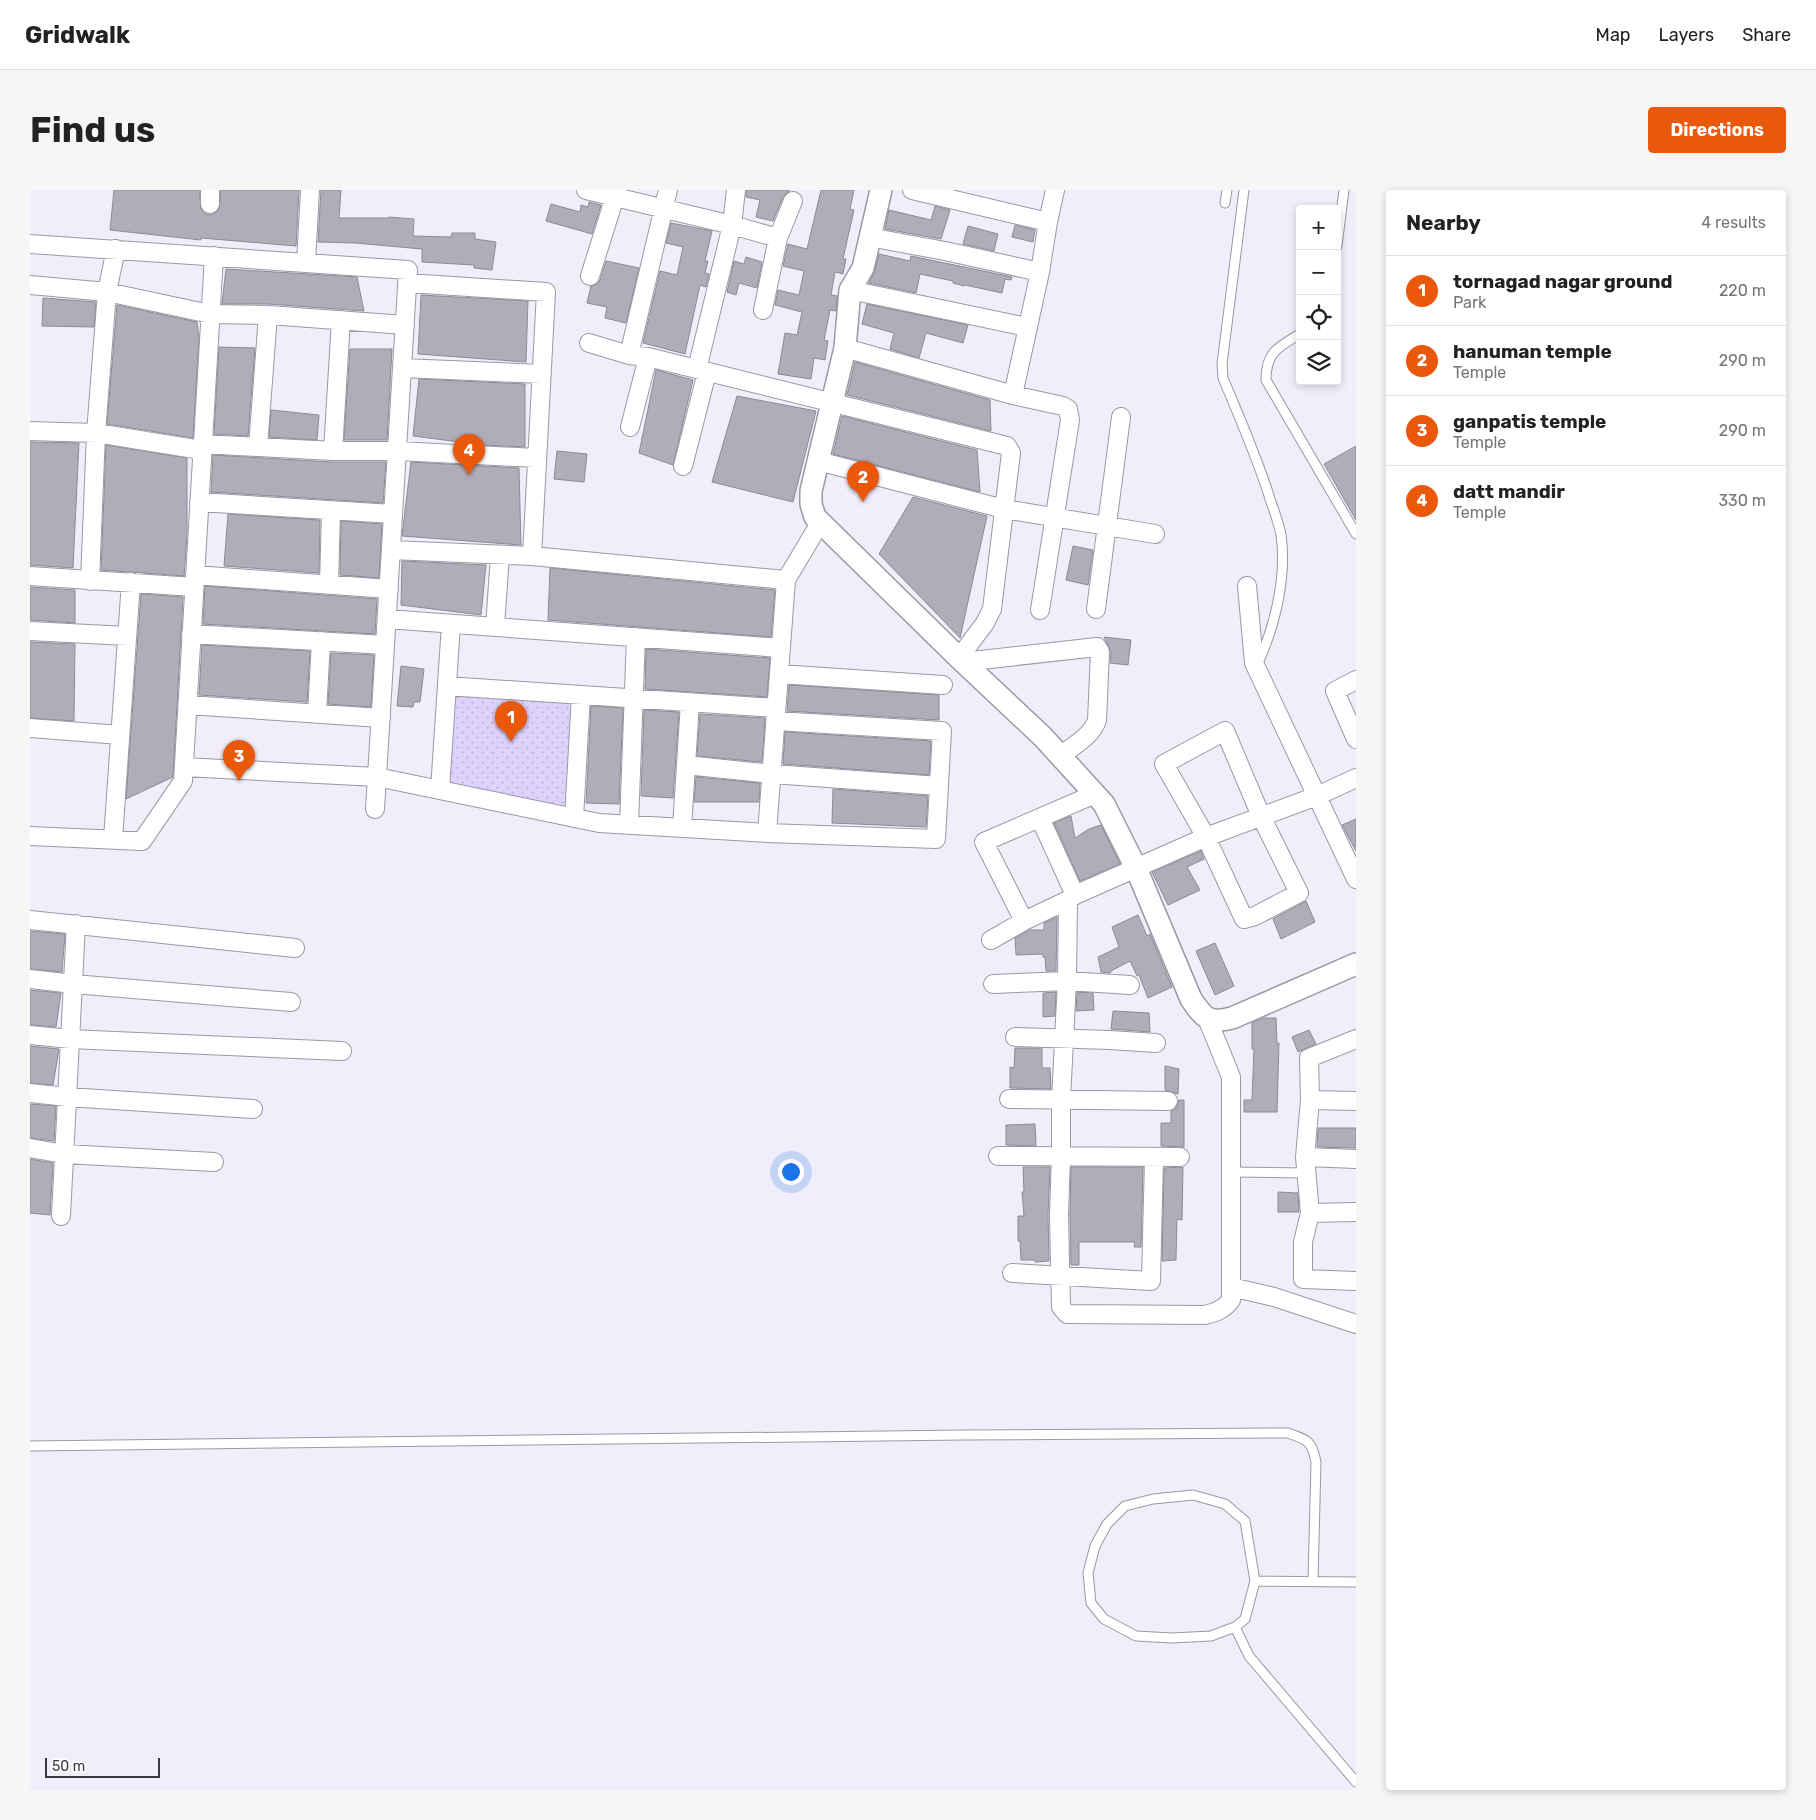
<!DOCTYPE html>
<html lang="en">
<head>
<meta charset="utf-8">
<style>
  :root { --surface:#fff; --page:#f6f6f6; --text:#222; --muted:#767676; --line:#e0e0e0; --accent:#ea580c }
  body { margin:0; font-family:Rubik,sans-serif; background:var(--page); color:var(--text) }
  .controls { position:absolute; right:15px; top:15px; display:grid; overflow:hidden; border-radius:5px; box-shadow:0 2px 8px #0003 }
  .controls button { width:45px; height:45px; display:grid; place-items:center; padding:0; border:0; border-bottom:1px solid var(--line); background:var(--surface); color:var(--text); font:25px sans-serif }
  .scale { position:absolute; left:15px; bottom:12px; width:115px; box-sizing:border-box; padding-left:5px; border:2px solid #3b393e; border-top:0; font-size:14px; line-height:18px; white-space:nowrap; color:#3b393e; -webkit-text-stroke:4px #fdfcff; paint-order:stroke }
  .you { position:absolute; left:760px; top:981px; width:18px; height:18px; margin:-12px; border:4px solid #fff; border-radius:50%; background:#1a73e8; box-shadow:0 0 0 8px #1a73e833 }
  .badge { display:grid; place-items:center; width:32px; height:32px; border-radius:50%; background:var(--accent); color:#fff; font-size:16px; font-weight:700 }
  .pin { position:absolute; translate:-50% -41px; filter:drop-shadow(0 1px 2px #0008) }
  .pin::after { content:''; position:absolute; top:26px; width:18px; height:15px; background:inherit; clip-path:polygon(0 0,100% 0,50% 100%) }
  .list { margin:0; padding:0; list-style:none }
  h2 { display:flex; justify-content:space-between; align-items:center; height:65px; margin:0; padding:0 20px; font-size:21px }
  h2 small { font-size:16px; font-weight:400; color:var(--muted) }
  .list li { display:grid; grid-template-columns:32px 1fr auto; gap:15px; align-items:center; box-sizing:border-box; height:70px; padding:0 20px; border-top:1px solid var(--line) }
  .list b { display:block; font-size:19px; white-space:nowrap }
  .list p { margin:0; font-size:16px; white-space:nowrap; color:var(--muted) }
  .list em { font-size:16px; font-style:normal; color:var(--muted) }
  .icon { flex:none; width:28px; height:28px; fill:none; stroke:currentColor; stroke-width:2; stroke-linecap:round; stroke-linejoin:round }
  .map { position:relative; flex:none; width:1326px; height:1600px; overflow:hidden; border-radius:5px }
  header { display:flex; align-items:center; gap:30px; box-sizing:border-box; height:70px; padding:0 25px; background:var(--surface); border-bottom:1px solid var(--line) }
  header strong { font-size:24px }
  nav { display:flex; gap:28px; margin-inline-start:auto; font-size:18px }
  .intro { display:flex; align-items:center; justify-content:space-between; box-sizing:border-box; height:120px; padding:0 30px }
  h1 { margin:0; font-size:35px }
  .button { padding:12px 22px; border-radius:5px; background:var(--accent); color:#fff; font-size:18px; font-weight:700 }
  main { display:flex; gap:30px; padding:0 30px }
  aside { flex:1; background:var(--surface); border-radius:5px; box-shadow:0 2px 8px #0003 }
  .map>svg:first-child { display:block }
  .park { fill:url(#park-dots) }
  .building { fill:#b0adb9; stroke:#8d8a96 }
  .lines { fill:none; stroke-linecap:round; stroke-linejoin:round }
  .service-casing { stroke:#9b98a4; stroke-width:11 }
  .minor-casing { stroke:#9b98a4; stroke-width:20 }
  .tertiary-casing { stroke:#9b98a4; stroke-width:24 }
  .service { stroke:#fff; stroke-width:9 }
  .minor { stroke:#fff; stroke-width:18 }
  .tertiary { stroke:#fff; stroke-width:21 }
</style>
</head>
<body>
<header>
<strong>Gridwalk</strong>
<nav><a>Map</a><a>Layers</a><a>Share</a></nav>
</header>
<div class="intro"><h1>Find us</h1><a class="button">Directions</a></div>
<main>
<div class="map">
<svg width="1326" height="1600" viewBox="0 0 1326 1600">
  <defs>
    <pattern id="park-dots" width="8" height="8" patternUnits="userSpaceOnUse" patternTransform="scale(1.25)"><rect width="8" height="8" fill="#ded1fc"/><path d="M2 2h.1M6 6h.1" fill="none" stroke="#bfb4d9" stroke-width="1.8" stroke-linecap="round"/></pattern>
  </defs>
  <rect width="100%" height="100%" fill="#f1edfa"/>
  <path class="park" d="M 422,503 L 545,509 L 537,616 L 418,595 Z"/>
  <path class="building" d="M 84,0 L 169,0 L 171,19 L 174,23 L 180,25 L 185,23 L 189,19 L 191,0 L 269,0 L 266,56 L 171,48 L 171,50 L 80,40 Z
    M 291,0 L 311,0 L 309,28 L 359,28 L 359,27 L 384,29 L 383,46 L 421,47 L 422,43 L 445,43 L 445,49 L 466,52 L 462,80 L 444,78 L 444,75 L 392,72 L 392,59 L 325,53 L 288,52 Z
    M 716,0 L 760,0 L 753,7 L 743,31 L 726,27 L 730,10 L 716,7 Z
    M 791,0 L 824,0 L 820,19 L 824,20 L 813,69 L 816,69 L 813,84 L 805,82 L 801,105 L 807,106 L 806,121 L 800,120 L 794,150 L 798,151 L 795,170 L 784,168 L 781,189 L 748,184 L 755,143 L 767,145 L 772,122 L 745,115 L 748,100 L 769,105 L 774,81 L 753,76 L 758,54 L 777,59 Z
    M 559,12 L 571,15 L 562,44 L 516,31 L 521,14 L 550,22 L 551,15 L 558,17 Z
    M 905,16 L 920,20 L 911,49 L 855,39 L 859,20 L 901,30 Z
    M 641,33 L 682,41 L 675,71 L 678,71 L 675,83 L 679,84 L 676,97 L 670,95 L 655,164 L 613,153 L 630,81 L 647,85 L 653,57 L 636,53 Z
    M 985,35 L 1005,40 L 1003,52 L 982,47 Z
    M 938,36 L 968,44 L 964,61 L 933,54 Z
    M 849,64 L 880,71 L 881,66 L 982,87 L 981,90 L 975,89 L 972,103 L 935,95 L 934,96 L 923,93 L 923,91 L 890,84 L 886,103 L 839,93 L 845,81 Z
    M 716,67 L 732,72 L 727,98 L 709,93 L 706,105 L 697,102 L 704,71 L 714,74 Z
    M 576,71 L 609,78 L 596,133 L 575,128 L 577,117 L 557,113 L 561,96 L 567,94 L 570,90 Z
    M 196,79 L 327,87 L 334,121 L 239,114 L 192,114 Z
    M 391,105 L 498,111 L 496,172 L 388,164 Z
    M 13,108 L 66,112 L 64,137 L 12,136 Z
    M 837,114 L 938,135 L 933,153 L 896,143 L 889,168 L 860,159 L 864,143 L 832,134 Z
    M 87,115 L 167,132 L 169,148 L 163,248 L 77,234 Z
    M 189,157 L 225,158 L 218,246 L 184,244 Z
    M 320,159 L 362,159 L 357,250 L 314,250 Z
    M 825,172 L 960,210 L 961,241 L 817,205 Z
    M 626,180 L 663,190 L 643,275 L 609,263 Z
    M 389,189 L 495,194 L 495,257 L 453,255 L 383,246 Z
    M 707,206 L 786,221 L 763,312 L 682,292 Z
    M 241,220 L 289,225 L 287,250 L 239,247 Z
    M 812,226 L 947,260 L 950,302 L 803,264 Z
    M 0,252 L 49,253 L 43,378 L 0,375 Z
    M 76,255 L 157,268 L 157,345 L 154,386 L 71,380 Z
    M 1326,256 L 1326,330 L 1294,274 Z
    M 527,261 L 557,264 L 554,292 L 524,289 Z
    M 183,265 L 302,272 L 356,272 L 353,313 L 181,302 Z
    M 381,272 L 489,278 L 491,355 L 372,346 Z
    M 883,307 L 957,326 L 930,448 L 849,364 Z
    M 198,324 L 290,330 L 289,383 L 194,376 Z
    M 311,331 L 352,334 L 349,388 L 310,385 Z
    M 1043,356 L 1063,360 L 1058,395 L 1036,390 Z
    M 372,371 L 456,375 L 451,425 L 371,415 Z
    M 520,378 L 745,400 L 741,447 L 518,430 Z
    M 175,396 L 347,409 L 345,444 L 173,434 Z
    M 0,397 L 45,400 L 45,433 L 0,430 Z
    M 111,404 L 153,407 L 143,587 L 96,609 Z
    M 1074,447 L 1101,450 L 1098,475 L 1080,473 L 1081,462 Z
    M 0,452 L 45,454 L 44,531 L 0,528 Z
    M 172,455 L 280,461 L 277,512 L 169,505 Z
    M 616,459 L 740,468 L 737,507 L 615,499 Z
    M 301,463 L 344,465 L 341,517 L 298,514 Z
    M 371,476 L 394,479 L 390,512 L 384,512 L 383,517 L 367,516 Z
    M 759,495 L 909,505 L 909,530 L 757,521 Z
    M 561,516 L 593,518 L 589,614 L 556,613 Z
    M 614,520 L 649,522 L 643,608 L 611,606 Z
    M 670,524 L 735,528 L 732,572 L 667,566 Z
    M 755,542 L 901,551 L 899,585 L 753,574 Z
    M 666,587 L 730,593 L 729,612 L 664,612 Z
    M 803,599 L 898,606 L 896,637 L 802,633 Z
    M 1041,626 L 1045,648 L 1059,639 L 1071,635 L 1090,674 L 1050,691 L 1024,633 Z
    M 1326,629 L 1326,661 L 1312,635 Z
    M 1171,661 L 1174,669 L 1157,677 L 1170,700 L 1138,715 L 1122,682 Z
    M 1276,711 L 1285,732 L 1251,749 L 1243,729 Z
    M 1108,725 L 1117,746 L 1120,744 L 1142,797 L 1118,808 L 1109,785 L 1107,786 L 1100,771 L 1081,781 L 1080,783 L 1071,782 L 1068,767 L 1089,757 L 1082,737 Z
    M 1027,727 L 1026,781 L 1016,781 L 1015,767 L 1013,767 L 1013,764 L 986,765 L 985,748 L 1000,740 L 1014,740 L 1014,733 Z
    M 0,741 L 35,744 L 32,782 L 0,779 Z
    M 1185,753 L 1204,796 L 1185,805 L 1166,761 Z
    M 0,800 L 31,803 L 26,837 L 0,835 Z
    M 1026,802 L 1025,826 L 1013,827 L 1013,803 Z
    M 1047,802 L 1063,803 L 1064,820 L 1046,821 Z
    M 1083,821 L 1119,823 L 1120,842 L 1081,839 Z
    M 1234,828 L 1246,828 L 1247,853 L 1249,853 L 1247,922 L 1214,922 L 1214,910 L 1222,910 L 1224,859 L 1222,859 L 1222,833 Z
    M 1279,840 L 1286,854 L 1268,862 L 1262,847 Z
    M 0,856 L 29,859 L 23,895 L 0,893 Z
    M 985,858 L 1012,858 L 1012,878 L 1020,878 L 1021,899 L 980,898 L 980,877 L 984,878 Z
    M 1135,876 L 1149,879 L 1148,904 L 1135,900 Z
    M 1149,910 L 1154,910 L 1154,957 L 1131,956 L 1131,933 L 1141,933 L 1141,921 L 1147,917 Z
    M 0,914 L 26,916 L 24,951 L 0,948 Z
    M 1005,934 L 1006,956 L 976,955 L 976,935 Z
    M 1288,938 L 1326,938 L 1326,958 L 1287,957 Z
    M 0,969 L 23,973 L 20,1025 L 0,1023 Z
    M 993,977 L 1020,977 L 1018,1025 L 1019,1071 L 1005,1072 L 1005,1070 L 991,1070 L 990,1051 L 988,1051 L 988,1026 L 994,1026 L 992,1002 L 994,1002 Z
    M 1041,977 L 1113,977 L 1111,1057 L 1104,1057 L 1105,1052 L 1049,1052 L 1049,1075 L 1041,1075 L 1040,1025 Z
    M 1153,977 L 1152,1030 L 1147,1029 L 1146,1070 L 1132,1071 L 1134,978 Z
    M 1248,1002 L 1268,1003 L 1269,1022 L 1248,1022 Z"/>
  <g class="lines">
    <g class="service-casing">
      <path id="service" d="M 1214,0 L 1192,174 L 1193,188 C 1210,229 1228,269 1241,312 C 1245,323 1249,334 1251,345 C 1257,386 1245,437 1227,475
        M 1195,13 L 1197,0
        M 1307,56 L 1314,0
        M 1270,144 C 1248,157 1236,162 1236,190 L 1326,344
        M 1201,982 L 1276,983
        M 0,1256 L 934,1245 L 1258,1243 C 1278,1250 1282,1251 1286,1272 L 1283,1391
        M 1163,1305 L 1195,1314 L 1215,1331 L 1225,1391 L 1215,1429 L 1205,1437 L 1181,1446 L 1142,1448 L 1106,1446 L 1074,1429 L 1061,1413 L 1058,1383 L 1065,1356 L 1077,1334 L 1095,1316 L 1123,1309 Z
        M 1225,1391 L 1326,1392
        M 1205,1437 L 1219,1466 L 1326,1592"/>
    </g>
    <g class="minor-casing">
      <path id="minor" d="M 556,0 L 702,35 L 748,48
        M 882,0 L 1018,32
        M 180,14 L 180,0
        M 839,47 L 915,61 L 1010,82
        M 0,54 L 378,80 L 345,619
        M 276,73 L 280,0
        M 560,86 L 587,0
        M 378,93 L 516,102 L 502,366
        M 0,95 L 77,102 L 180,124 L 238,125 L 375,135
        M 820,100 L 997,137
        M 733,120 L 748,48 L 763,11
        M 559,153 L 599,165 L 618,167 L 977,256 L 981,263 L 962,419 L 955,433 L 929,468
        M 815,158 L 983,205 L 1033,216 L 1038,219 L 1040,230 L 1010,420
        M 599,165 L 638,0
        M 372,178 L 512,184
        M 667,179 L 702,35 L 706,0
        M 983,205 L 1010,82 L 1018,32 L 1025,0
        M 600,237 L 618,167
        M 0,241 L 66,243 L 171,260
        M 172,254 L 303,261 L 367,261 L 506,268
        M 228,257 L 238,125
        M 303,261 L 311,130
        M 788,271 L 974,319 L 1125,344
        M 653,276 L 677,182
        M 169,312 L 363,324
        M 361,360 L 502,366 L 756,390 L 737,643
        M 165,385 L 359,399
        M 0,386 L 164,397
        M 756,390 L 790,333
        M 60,391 L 66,243 L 77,102 L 86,59
        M 299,395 L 301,321
        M 1217,396 L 1224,473 L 1326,689
        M 1066,419 L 1091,227
        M 357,429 L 751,458
        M 465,437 L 470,365
        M 0,441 L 97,446
        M 161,444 L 355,455
        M 933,472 L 1067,457 L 1070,462 L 1067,530 C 1062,546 1043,556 1030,566
        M 749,484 L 913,495
        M 1326,490 L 1305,501 L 1326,549
        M 417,496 L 746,518
        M 158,515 L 351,528
        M 287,524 L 291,451
        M 0,538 L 90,545
        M 1195,541 L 1231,626 L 1269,703 L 1225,726 L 1214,729 L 1176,647 L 1134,574 Z
        M 656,575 L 742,584 L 909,596
        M 154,577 L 347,587 L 569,633 L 737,643 L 906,649 L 912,541 L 746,531
        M 410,600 L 421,434
        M 544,628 L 551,505
        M 1010,628 L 1045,705
        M 599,635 L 606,447
        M 652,638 L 660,512
        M 0,646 L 112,651 L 153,591 L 184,66
        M 83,649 L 101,392
        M 1038,710 L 1037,791 L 1031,910 L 1031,966 L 1029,1025 L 1031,1117 L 1037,1124 L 1175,1125 C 1187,1122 1194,1119 1201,1110 L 1201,887 L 1177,828
        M 0,730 L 265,758
        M 994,731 L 954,652 L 1065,604
        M 961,750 L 994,731 L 1038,710 L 1045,705 L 1176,647 L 1287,606 L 1326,588
        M 0,789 L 43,794 L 261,812
        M 963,794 L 1037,791 L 1100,795
        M 0,845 L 40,849 L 312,861
        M 985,847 L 1080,850 L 1126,853
        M 1326,849 L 1279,868 L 1280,910 L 1275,967 L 1280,1023 L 1273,1052 L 1273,1089 L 1326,1091
        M 0,903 L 37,907 L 223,919
        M 979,909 L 1138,911
        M 1280,910 L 1326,911
        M 0,958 L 34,964 L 184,972
        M 968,966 L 1150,967
        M 1275,967 L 1326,969
        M 1280,1023 L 1326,1022
        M 31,1026 L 46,734
        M 982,1083 L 1121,1091 L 1124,968
        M 1201,1097 L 1244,1107 L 1326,1134"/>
    </g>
    <g class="tertiary-casing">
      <path id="tertiary" d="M 851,0 L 833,78 L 820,100 L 815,158 L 781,301 L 781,314 L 785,327 L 929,468 L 1013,547 L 1074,614 L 1106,678 L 1161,809 C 1174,828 1178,834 1202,828 L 1326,774"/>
    </g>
    <use href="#service" class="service"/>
    <use href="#minor" class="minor"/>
    <use href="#tertiary" class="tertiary"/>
  </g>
</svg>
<div class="controls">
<button>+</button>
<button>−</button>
<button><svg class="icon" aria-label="locate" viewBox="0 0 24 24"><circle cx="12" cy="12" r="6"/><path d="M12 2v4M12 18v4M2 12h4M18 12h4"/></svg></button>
<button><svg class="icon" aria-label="layers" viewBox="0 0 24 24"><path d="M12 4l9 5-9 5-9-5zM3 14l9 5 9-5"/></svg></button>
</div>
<div class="scale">50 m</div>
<div class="you"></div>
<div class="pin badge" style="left:481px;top:552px">1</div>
<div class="pin badge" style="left:833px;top:312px">2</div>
<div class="pin badge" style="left:209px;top:591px">3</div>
<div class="pin badge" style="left:439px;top:285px">4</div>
</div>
<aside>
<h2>Nearby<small>4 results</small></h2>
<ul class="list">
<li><span class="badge">1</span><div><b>tornagad nagar ground</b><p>Park</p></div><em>220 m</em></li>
<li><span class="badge">2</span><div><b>hanuman temple</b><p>Temple</p></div><em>290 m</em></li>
<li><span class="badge">3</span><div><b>ganpatis temple</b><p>Temple</p></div><em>290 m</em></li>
<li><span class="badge">4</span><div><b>datt mandir</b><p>Temple</p></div><em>330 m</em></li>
</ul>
</aside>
</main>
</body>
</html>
